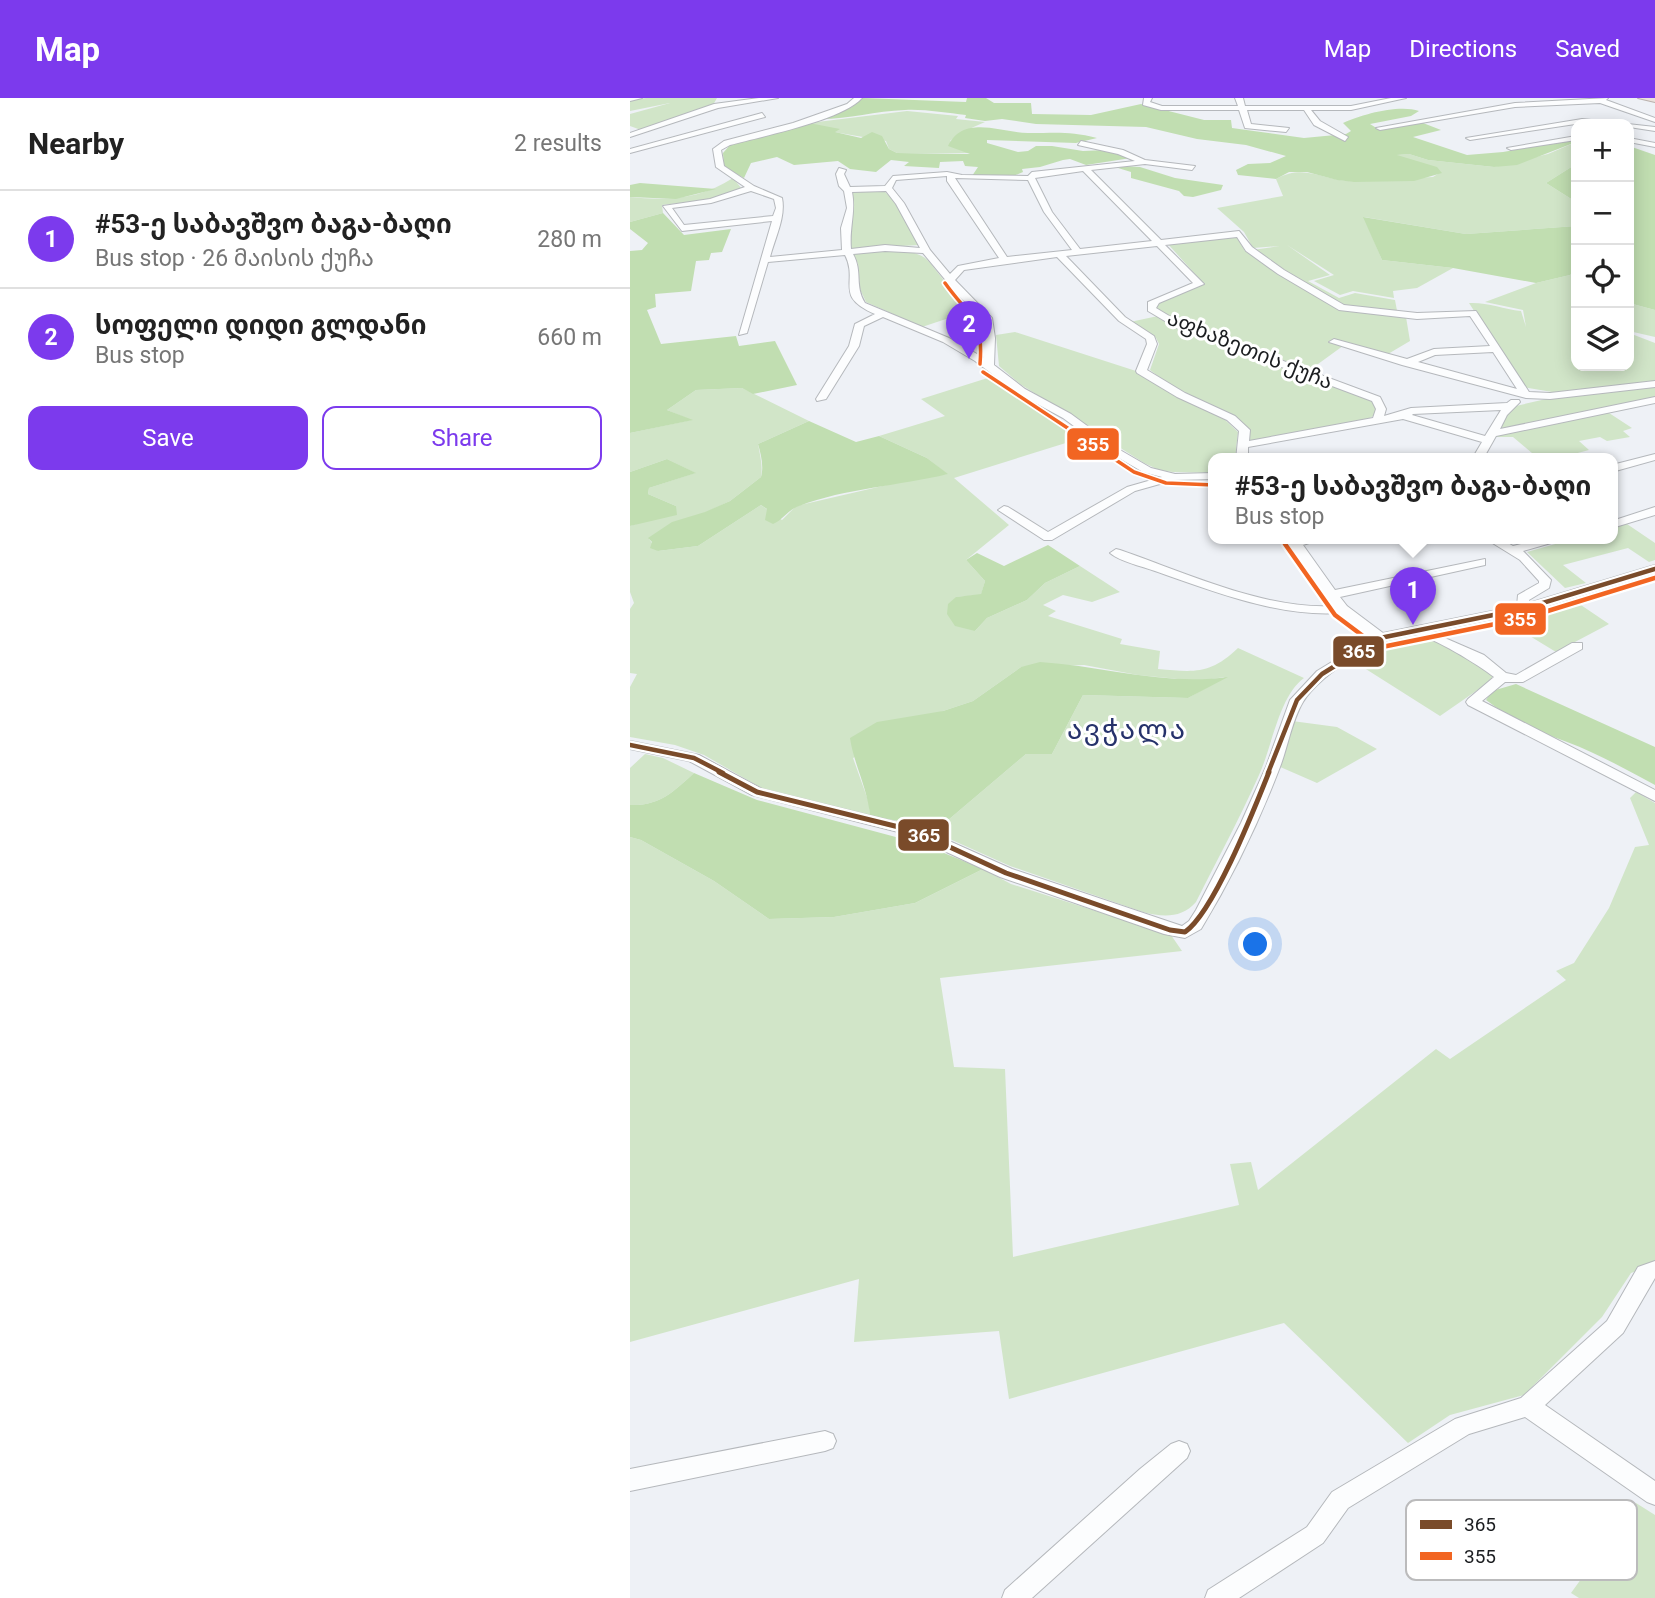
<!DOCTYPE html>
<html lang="en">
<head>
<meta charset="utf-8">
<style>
  :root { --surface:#fff; --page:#f6f6f6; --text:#222; --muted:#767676; --line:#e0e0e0; --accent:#7c3aed }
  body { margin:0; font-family:Roboto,"Noto Sans Georgian",sans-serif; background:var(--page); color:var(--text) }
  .controls { position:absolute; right:21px; top:21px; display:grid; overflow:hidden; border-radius:14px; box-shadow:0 4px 18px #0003 }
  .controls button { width:63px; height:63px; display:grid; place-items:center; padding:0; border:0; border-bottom:2px solid var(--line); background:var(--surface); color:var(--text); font:35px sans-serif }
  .you { position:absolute; left:626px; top:847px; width:24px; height:24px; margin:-18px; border:5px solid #fff; border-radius:50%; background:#1a73e8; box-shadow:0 0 0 10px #1a73e833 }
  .badge { display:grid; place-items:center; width:46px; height:46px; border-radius:50%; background:var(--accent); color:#fff; font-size:23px; font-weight:700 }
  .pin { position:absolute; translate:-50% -58px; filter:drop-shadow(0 2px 4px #0008) }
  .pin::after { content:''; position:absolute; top:37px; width:24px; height:21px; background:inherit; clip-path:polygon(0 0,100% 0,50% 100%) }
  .popup { position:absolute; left:578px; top:355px; width:410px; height:91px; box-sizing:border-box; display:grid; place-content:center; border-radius:14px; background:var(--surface); filter:drop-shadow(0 2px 5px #0005); font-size:23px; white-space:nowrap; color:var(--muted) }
  .popup b { font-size:26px; color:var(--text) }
  .popup::after { content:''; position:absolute; left:50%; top:100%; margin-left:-14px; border:14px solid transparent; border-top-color:var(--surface) }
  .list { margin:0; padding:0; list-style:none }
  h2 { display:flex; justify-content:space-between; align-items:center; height:91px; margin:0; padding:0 28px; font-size:30px }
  h2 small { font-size:23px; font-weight:400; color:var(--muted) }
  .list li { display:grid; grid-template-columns:46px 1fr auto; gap:21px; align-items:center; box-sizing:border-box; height:98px; padding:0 28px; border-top:2px solid var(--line) }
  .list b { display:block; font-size:26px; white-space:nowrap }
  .list p { margin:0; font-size:23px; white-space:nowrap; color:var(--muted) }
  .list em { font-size:23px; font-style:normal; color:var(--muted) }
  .actions { display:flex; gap:14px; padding:21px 28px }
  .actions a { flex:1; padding:16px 0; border:2px solid var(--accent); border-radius:14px; text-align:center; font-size:24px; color:var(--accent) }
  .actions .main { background:var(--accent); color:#fff }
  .icon { flex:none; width:38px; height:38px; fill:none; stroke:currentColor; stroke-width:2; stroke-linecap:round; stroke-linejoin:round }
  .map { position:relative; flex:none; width:1025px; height:1500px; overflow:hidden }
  header { display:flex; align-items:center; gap:42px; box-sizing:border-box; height:98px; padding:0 35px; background:var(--accent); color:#fff }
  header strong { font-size:33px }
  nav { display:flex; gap:38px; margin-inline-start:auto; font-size:24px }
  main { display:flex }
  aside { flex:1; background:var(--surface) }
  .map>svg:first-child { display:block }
  .green { fill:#d1e5c8 }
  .forest { fill:#c1deb1 }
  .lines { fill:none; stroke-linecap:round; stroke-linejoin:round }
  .minor-casing { stroke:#b5b8bc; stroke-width:2 }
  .highway-casing { stroke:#bab1ad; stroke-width:2 }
  .minor { fill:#fcfdfe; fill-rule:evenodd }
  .highway { fill:#ebe2dd; fill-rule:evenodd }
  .bus-1-far1-casing { stroke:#fff; stroke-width:9 }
  .bus-1-casing { stroke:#fff; stroke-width:10 }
  .bus-2-far1-casing { stroke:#fff; stroke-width:7 }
  .bus-2-casing { stroke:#fff; stroke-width:9 }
  .bus-1-far1 { stroke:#7a4b2a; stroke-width:4.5 }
  .bus-1 { stroke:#7a4b2a; stroke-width:5 }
  .bus-2-far1 { stroke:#f26522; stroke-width:3.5 }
  .bus-2 { stroke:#f26522; stroke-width:4.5 }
  .labels { text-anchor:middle; stroke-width:6; stroke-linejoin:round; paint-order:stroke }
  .far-street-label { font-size:21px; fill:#1b1d20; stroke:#fff }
  .quarter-label { font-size:28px; letter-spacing:2px; fill:#26326b; stroke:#fff }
  .key { fill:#fff; stroke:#bbbbbc; stroke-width:2 }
  .key-label { font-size:19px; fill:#1b1d20 }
  .line-badge { stroke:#fff; stroke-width:2.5 }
  .badge-label { font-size:19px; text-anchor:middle; font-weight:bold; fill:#fff }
</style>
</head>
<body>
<header>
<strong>Map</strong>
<nav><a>Map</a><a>Directions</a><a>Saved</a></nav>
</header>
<main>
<aside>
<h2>Nearby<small>2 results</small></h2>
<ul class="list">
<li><span class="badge">1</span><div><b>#53-ე საბავშვო ბაგა-ბაღი</b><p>Bus stop · 26 მაისის ქუჩა</p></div><em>280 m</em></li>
<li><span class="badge">2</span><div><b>სოფელი დიდი გლდანი</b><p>Bus stop</p></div><em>660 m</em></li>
</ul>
<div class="actions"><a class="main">Save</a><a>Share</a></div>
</aside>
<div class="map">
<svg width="1025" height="1500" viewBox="0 0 1025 1500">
  <rect width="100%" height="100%" fill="#eef1f6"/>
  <path class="green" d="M 16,0 L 87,0 L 83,7 L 11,32 L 0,28 L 0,16 L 40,5 L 0,13 L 0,2 Z
    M 277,13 L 328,18 L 326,21 L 355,24 L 330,35 L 320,43 L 344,55 L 267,55 L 259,51 L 256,43 L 204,34 L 179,25 Z
    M 946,44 L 946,66 L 916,85 L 946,104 L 946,128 L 836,136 L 734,119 L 752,162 L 823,170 L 787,190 L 763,193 L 764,200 L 723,193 L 710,197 L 684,183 L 704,177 L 657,147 L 700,177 L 678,183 L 709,200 L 725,195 L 765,202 L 768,218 L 776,219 L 780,243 L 758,256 L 717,245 L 677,274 L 551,226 L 526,211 L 528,205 L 574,186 L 537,145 L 606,138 L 615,153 L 650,148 L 623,150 L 614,134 L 587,110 L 653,98 L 646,81 C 677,64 695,85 726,83 C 751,82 777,80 803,79 L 811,74 L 765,57 L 779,56 L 798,62 L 864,69 L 918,56 Z
    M 103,80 L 112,91 L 77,102 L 32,107 L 33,115 L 0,124 L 0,99 C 38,103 71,101 103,80 Z
    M 253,92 L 268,106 L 289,147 L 220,151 C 219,130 225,113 222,93 Z
    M 254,151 C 308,155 292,162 325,194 C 334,202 343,207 350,216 L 316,221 L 292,229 L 236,204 L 230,191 L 228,166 L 222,154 Z
    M 946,172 L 946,227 L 943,229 L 946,230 L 946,268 L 999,268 L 999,235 L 1025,245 L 1025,301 L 991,306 L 976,313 L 1002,330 L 993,333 L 1000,339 L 977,343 L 970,339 L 949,343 L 959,352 L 925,361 L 909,361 L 883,339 L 863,339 L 877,310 L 925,299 L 928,295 L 893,289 L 839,205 C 857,204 873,211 891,213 L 896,229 L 893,212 L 855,204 L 906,185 L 940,177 Z
    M 999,205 L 1025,212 L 1025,239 L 999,233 Z
    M 528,218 L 741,302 L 747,312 L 745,317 L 736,322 L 618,343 L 619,331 C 589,307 551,297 520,272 L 529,246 L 526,240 L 500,224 Z
    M 385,234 L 506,273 L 592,319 L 608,334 L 605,361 L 584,361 L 583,375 L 543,374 L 529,372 L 514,365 L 390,286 L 369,268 L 366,237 Z
    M 364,278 L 455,339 L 324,380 L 379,427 L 336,462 L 355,483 L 351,497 L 326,499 L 345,533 L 357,520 L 397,502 L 415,485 L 450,468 L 490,494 L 462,504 L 433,497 L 413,507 L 426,513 L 418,518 L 492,541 L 490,546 L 530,553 L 528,571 C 564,574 580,577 608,550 L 674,580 C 649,598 642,649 629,677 C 610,720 587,762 566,804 C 551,821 532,819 513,814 L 380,768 L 304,734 L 396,656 L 422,656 L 453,597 L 558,600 L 595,579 L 568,583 L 508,577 L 454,567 L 391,569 L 343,603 L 313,613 L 223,660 L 239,705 L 240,718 L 135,692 L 74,657 L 45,647 L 0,639 L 0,589 L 7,576 L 0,575 L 0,511 L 4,505 L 0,494 L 0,428 L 19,422 L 46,408 L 18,396 L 19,390 L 65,375 L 37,361 L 0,374 L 0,335 L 61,322 L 37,312 L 66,292 L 112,290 L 179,323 L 128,346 C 130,357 133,368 131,379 L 100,403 L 19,441 L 28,453 L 68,448 L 131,407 L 152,422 L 166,408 L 261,386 L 317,376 L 297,360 L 249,338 L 315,318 L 291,301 Z
    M 997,426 L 1025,445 L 1025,462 L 1019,464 L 998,450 L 933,467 L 956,485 L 935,490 L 897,454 L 943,441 L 982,441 L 983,430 Z
    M 942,501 L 979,526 L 926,554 L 870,520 Z
    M 774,538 L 809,543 L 862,576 L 862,582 L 810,618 L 720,561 L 744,545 Z
    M 662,623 L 707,629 L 747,651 L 687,685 L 648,668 Z
    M 15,656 L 33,660 L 64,675 C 43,694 30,708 0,707 L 0,670 Z
    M 1006,694 L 1025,705 L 1025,1166 L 1001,1175 L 972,1219 L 894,1297 L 820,1317 L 778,1345 L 654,1225 L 379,1301 L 369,1233 L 224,1244 L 229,1181 L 0,1244 L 0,739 L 11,742 L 84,783 L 139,821 L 204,819 L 285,805 L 353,771 L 381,786 L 541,837 L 552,853 L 310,880 L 324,969 L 375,971 L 383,1159 L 609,1107 L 600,1066 L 621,1064 L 628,1092 L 806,951 L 820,961 L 936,882 L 926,873 L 944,865 L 979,810 L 1005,749 L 1019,747 L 1000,700 Z
    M 1006,1405 L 1025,1417 L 1025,1500 L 949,1500 L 941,1495 Z"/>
  <path class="forest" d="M 233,0 L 336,4 L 337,0 L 356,0 L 364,5 L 401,5 L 402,16 L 461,17 L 511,6 L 574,22 L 601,22 L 602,30 L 674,40 L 716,36 L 721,33 L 713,25 C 732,16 770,6 789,13 L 781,18 L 740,26 L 748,31 L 793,25 L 811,32 L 783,39 L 837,57 L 873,54 L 946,41 L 946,44 L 887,67 L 864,69 L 798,62 L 779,56 L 767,57 L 807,69 L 812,75 L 784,83 L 724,84 L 707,82 L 677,74 L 659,74 L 646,81 L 608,77 L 606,72 L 618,66 L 640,65 L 656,58 L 616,47 L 567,41 L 516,29 L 406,26 L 372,21 L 355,23 L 335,20 L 336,17 C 316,15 295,11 275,12 C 244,13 216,22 186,21 L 222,9 Z
    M 179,25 L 210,31 L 205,34 L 231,40 L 242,34 L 252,38 L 259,51 L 267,55 L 340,56 L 318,48 C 334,15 374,36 400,35 C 427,35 440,33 467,40 L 446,45 L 357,42 L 357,45 L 388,54 L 398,53 L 406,48 L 422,48 L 453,53 L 476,52 L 501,60 L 456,67 L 440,61 L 433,62 L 410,69 L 392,71 L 393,74 L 381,79 L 342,78 L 348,69 L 335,68 L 333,63 L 310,64 L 309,70 L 274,68 L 279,64 L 261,62 L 246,74 L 220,71 L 208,63 L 164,67 L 147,59 L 121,65 L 114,80 L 94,69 L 93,55 L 100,47 Z
    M 999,48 L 1025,57 L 1025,212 L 999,205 Z
    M 946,66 L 946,104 L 916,85 Z
    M 494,68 L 510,69 L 545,80 L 593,87 L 591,92 L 563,99 L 554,98 L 549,93 L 501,80 L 501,74 L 488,70 Z
    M 10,85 L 86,91 L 46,101 L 0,99 L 0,87 Z
    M 33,115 L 54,137 L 101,131 L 92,154 L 81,155 L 79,162 L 66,163 L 61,193 L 25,196 L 26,209 L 17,212 L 31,246 L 106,238 L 109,248 L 145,243 L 167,287 L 123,296 L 112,290 L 66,292 L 37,312 L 63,322 L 0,335 L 0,153 L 12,152 L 18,145 L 0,131 L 0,124 Z
    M 733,119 L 836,136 L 946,128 L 946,172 L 940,177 L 906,185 L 823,170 L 752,162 Z
    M 179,323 L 226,344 L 249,338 L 297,360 L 318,376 C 269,388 216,390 169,408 C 159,411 153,422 143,426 L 135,422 L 137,411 L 131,407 L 68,448 L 28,453 L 20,450 L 22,444 L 18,440 L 42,424 L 75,414 L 100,403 L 131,379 C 134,369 131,356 128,346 Z
    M 37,361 L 66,375 L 19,390 L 18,396 L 46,408 L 47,417 L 0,428 L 0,374 Z
    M 418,447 L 450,468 L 415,485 L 397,502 L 357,520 L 345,533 L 325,528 L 317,516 L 318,506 L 326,499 L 351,496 L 355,483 L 336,462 L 347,455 L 374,468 Z
    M 410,564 C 473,568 535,588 598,579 L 558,600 L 453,597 L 422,656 L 396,656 L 304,734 L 274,724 L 240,718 C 238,691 224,667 220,640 L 247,624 L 313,613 L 343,603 L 391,569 Z
    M 886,586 L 1025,649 L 1025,687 C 997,672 967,655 937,644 C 907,633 882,622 856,602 L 862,593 Z
    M 64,675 L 127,702 L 292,746 L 353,771 L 285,805 L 204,819 L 139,821 L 84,783 L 11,742 L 0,739 L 0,707 C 30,708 43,694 64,675 Z"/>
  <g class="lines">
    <g class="minor-casing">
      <path id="minor" d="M 0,0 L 12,0 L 0,3 Z
        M 129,0 L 148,0 L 88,10 L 0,39 L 0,35 L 84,6 Z
        M 224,0 L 232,0 C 211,23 132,38 100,47 L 91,52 L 94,68 L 124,88 L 152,100 C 156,119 145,140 140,159 L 212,152 L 211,130 L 217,110 L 214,93 L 209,88 L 206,76 L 209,70 L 216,72 L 214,76 L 220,89 L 255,88 L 263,78 L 317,74 L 332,77 L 398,78 L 402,74 L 505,63 L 488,56 L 448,47 L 451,43 L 493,52 L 515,62 L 565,68 L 562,72 L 515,66 L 461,72 L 531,142 L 609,133 L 622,149 L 654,172 L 714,207 L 787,215 L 846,213 L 899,294 L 920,295 L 1025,283 L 1025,289 L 920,301 L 896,300 L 772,267 L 699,244 L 704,241 L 777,261 L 804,251 L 860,248 L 840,218 L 787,221 L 709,212 L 648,176 L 616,153 L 607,139 L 535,147 L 574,186 L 529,205 L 526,210 L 551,225 L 750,299 L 756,311 L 754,318 L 781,310 L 877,305 L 881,302 L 889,302 L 890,304 L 877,317 L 870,331 L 1025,299 L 1025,305 L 866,338 L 853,361 L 842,361 L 852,344 L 773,321 L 618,349 L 618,361 L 606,361 L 609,333 L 597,322 L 547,299 L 507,275 L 506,273 L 517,246 L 516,241 L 489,223 L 427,159 L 334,172 L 325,182 L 362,220 L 365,240 L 364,267 L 395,291 L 441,316 L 490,352 L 521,370 L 545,376 L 584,375 L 584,381 L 544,382 L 505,393 L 422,442 L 414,442 L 368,412 L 374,408 L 378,409 L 418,434 L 497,389 L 532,379 L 513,374 L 482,356 L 433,320 L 387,295 L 345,263 L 313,244 L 253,219 L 234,228 L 229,248 L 196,301 L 187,303 L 186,301 L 219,248 L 225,226 L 245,216 C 203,198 229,184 215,157 L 138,164 L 117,235 L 109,237 L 142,123 L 52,133 L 33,108 L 80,101 L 115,89 L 86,69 L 83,51 L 94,43 L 163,25 L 217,6 ZM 453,73 L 522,143 L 450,151 L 422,114 L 405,80 ZM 317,78 L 317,83 L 369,160 L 328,168 L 320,176 L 300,152 L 274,105 L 262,90 L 266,82 ZM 325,80 L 398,82 L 414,114 L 442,152 L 377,159 ZM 121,93 L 144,101 L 146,110 L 143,118 L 54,127 L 42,110 L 81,105 ZM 256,93 L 266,106 L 290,150 L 255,147 L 221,151 C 219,129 226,114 222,94 ZM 527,148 L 563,185 L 518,204 L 518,213 L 545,229 L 742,303 L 746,311 L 743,320 L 619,343 L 620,332 L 605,318 L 555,295 L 517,272 L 527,246 L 524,238 L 495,219 L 436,158 ZM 255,153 L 293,155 L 328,197 L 352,221 L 354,260 L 319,240 L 235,205 C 224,187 233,174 223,156 ZM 863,254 L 887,291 L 788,264 L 805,257 ZM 871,312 L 855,338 L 782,317 L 783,316 Z
        M 514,0 L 522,0 L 520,4 L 532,8 L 608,8 L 605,0 L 613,0 L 615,8 L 721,8 L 761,0 L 776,0 L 721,12 L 681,12 L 690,23 L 718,39 L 715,43 L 684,27 L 674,12 L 617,12 L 621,26 L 659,30 L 656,34 L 615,30 L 609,12 L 531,12 L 513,7 Z
        M 978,0 L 976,2 L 1025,20 L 1025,24 L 970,5 L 885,9 L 750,32 L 746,30 L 885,5 Z
        M 132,15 L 135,19 L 0,55 L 0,51 Z
        M 952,21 L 1025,29 L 1025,33 L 999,29 L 999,26 L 952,25 L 840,42 L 836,40 Z
        M 946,38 L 946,42 L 881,52 L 877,50 Z
        M 999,40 L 1025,45 L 1025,49 L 999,44 Z
        M 1025,356 L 1025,362 L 982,374 L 982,367 Z
        M 1025,409 L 1025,417 L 982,430 L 982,423 Z
        M 656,441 L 691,441 L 673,447 L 705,492 L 855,461 L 855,467 L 710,499 L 717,508 L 753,535 L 887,508 L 888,497 L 909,485 L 909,483 L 890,462 L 856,441 L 871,441 L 883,448 L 912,441 L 935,441 L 893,453 L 921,482 L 919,490 L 899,502 L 899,505 L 1025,467 L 1025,475 L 898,514 L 801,534 L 854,557 L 876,575 L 886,577 L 942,545 L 952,545 L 952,551 L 893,584 L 875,584 L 852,603 L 1025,692 L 1025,703 L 838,607 L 836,604 L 838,601 L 864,579 C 850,568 801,537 785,537 C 752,536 690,576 673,604 C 662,622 658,648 650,669 C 629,724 602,780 571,831 L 555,840 L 534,836 L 370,779 L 280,737 L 122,697 L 59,663 L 0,651 L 0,643 L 69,657 L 132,691 L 290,730 L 382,771 L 552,828 L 559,823 L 566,812 L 611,725 L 636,669 L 660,602 L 687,573 L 741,540 L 709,515 C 647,519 583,493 525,473 C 511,468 491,464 480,455 L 486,451 L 490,452 C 554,474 635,512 703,508 Z
        M 1025,1163 L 1025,1180 L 993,1235 L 915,1307 L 1025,1383 L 1025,1407 L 1017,1404 L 895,1319 L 839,1336 L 718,1410 L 693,1445 L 609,1500 L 575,1500 L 578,1492 L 677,1429 L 702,1394 L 825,1321 L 891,1300 L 977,1223 L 1008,1169 Z
        M 195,1333 L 203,1336 L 206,1343 L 203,1350 L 195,1353 L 0,1393 L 0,1371 Z
        M 549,1343 L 557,1346 L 560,1353 L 557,1360 L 402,1500 L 372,1500 L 375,1492 L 510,1371 L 541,1346 Z"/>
    </g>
    <g class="highway-casing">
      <path id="highway" d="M 1008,0 L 1025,0 L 1025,4 Z"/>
    </g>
    <use href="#minor" class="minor"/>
    <use href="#highway" class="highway"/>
    <g class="bus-1-far1-casing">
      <path id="bus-1-far1" d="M 0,647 L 64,660 L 93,675
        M 638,675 L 667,602 L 692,576 L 750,540 L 893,511 L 1025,471"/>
    </g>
    <g class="bus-1-casing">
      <path id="bus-1" d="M 89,674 L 127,694 L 285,733 L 376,775 L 540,832 L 555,834 C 584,814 625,709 639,674"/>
    </g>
    <g class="bus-2-far1-casing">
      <path id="bus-2-far1" d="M 315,185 C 339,219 354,219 350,266
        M 353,274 L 504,374 L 536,385 L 584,387"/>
    </g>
    <g class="bus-2-casing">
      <path id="bus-2" d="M 655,446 L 705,517 L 745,547
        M 752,549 L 895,520 L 1025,480"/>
    </g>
    <use href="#bus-1-far1" class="bus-1-far1"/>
    <use href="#bus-1" class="bus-1"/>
    <use href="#bus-2-far1" class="bus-2-far1"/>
    <use href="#bus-2" class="bus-2"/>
  </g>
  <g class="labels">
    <g class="far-street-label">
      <text transform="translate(620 252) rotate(22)" y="7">აფხაზეთის ქუჩა</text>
    </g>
    <g class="quarter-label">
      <text x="497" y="641">ავჭალა</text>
    </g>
  </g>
  <rect x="776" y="1402" width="231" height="80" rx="10" class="key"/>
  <rect x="790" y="1422" width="32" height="9" fill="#7a4b2a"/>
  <rect x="790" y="1454" width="32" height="8" fill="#f26522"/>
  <g class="key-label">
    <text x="834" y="1433">365</text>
    <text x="834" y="1465">355</text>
  </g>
  <g class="line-badge">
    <rect x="436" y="329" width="54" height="34" rx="7" fill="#f26522"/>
    <rect x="864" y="504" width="53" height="34" rx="7" fill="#f26522"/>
    <rect x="702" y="537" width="53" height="33" rx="7" fill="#7a4b2a"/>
    <rect x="267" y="720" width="53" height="34" rx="7" fill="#7a4b2a"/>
  </g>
  <g class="badge-label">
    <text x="463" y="353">355</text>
    <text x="890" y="528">355</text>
    <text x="729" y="560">365</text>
    <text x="294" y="744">365</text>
  </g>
</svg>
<div class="controls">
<button>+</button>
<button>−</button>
<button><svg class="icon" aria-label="locate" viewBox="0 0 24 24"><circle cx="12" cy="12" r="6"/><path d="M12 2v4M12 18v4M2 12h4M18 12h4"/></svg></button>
<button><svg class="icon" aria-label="layers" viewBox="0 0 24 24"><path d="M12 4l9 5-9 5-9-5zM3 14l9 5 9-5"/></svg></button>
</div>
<div class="you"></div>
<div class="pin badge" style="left:783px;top:527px">1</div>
<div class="popup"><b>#53-ე საბავშვო ბაგა-ბაღი</b>Bus stop</div>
<div class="pin badge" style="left:339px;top:261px">2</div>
</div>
</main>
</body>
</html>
